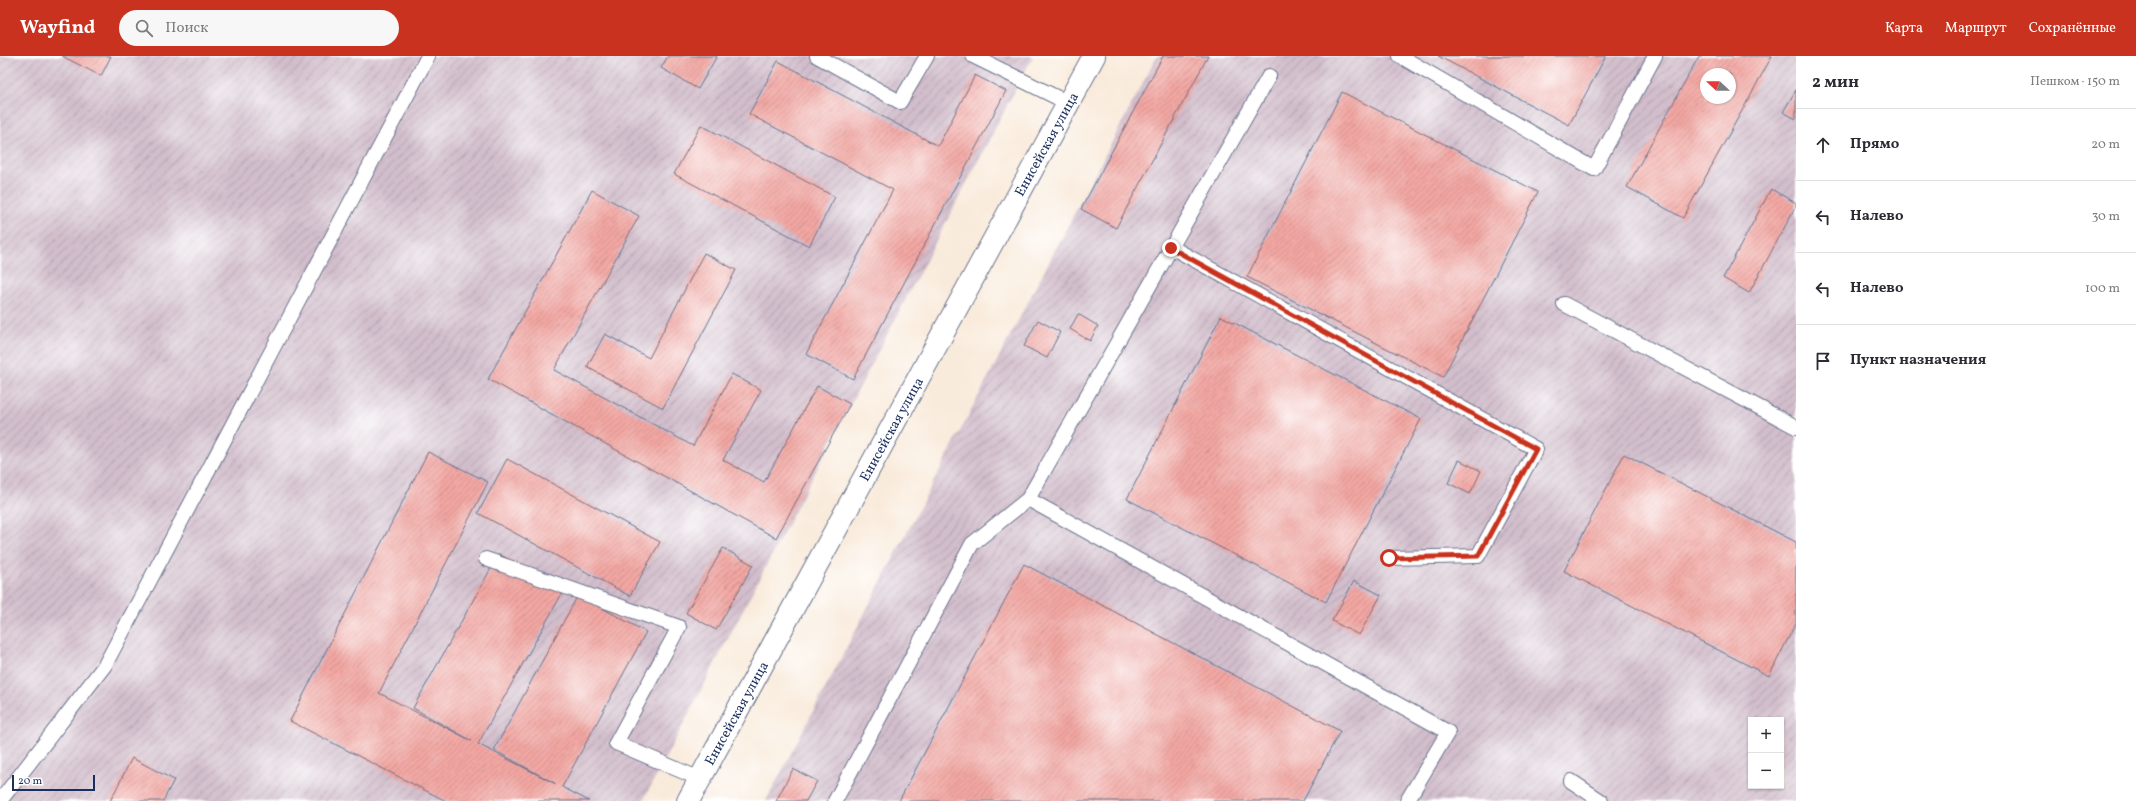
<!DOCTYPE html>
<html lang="ru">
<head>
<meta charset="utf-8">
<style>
  :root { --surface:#fff; --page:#f7f7f7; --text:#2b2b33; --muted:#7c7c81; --line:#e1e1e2; --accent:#c8321e }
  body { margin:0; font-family:Vollkorn,serif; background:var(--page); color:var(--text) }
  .controls { position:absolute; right:12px; bottom:12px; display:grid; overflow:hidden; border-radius:0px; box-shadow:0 1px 3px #0004 }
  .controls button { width:36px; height:36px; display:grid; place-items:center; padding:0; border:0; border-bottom:1px solid var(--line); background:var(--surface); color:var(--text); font:20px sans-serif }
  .compass { position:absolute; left:1700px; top:12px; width:36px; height:36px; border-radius:50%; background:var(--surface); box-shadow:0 1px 3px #0004; rotate:292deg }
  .scale { position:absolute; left:12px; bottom:10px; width:83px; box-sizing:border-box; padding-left:4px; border:2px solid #1b2f5e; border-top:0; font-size:11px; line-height:14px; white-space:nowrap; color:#1b2f5e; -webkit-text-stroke:3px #fff; paint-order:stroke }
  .stop { position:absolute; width:12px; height:12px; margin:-9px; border:3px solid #c8321e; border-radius:50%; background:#fff }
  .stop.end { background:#c8321e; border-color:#fff; box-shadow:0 1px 4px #0008 }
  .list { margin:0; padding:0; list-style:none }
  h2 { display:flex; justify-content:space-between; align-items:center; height:52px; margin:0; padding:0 16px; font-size:17px }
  h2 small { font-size:13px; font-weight:400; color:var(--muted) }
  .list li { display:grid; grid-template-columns:26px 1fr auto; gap:12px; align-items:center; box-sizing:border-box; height:72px; padding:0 16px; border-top:1px solid var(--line) }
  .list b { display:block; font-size:15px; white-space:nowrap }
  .list em { font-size:13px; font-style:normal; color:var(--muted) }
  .icon { flex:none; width:22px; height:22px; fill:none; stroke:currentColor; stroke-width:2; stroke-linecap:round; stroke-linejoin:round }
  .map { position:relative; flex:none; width:1796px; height:745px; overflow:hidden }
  header { display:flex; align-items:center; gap:24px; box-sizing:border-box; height:56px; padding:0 20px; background:var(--accent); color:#fff }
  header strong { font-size:19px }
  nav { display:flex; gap:22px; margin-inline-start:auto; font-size:14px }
  .search { width:280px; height:36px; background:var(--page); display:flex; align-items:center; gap:10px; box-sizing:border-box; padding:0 14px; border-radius:22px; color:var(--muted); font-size:15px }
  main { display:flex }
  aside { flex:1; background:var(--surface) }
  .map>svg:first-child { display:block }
  .industrial { fill:url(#industrial-furrows); fill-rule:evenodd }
  .building { fill:url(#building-hatch); fill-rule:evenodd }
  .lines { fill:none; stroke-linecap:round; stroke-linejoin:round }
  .lane-casing { stroke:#69718a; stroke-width:16 }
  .secondary-casing { stroke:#69718a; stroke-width:24 }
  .lane { stroke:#fff; stroke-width:14 }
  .secondary { stroke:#fff; stroke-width:22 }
  .route { stroke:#c8321e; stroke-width:5 }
  .labels { text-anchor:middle; stroke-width:3; stroke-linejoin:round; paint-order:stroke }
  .street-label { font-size:14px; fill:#1b2f5e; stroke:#fff }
</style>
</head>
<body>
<header>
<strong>Wayfind</strong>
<div class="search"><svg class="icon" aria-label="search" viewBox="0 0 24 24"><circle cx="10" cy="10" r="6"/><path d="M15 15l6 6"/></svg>Поиск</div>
<nav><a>Карта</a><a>Маршрут</a><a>Сохранённые</a></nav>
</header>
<main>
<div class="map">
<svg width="1796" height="745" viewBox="0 0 1796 745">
  <defs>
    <pattern id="industrial-furrows" width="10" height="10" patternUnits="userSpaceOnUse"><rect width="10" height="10" fill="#d1bdcb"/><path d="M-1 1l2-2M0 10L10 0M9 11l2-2" fill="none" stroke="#a99aa8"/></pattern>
    <pattern id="building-hatch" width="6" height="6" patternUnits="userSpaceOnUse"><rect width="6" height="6" fill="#f3a7a3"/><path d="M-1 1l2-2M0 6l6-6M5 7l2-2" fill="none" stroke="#c48888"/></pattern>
  </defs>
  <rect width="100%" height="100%" fill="#fff"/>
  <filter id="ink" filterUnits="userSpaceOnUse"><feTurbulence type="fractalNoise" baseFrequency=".025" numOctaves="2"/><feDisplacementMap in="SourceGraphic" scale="8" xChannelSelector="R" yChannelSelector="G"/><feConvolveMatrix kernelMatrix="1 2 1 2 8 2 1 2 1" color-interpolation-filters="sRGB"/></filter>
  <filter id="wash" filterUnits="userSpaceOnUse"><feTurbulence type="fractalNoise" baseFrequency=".012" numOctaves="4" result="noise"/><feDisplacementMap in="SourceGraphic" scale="16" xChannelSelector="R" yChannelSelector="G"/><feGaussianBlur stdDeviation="0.9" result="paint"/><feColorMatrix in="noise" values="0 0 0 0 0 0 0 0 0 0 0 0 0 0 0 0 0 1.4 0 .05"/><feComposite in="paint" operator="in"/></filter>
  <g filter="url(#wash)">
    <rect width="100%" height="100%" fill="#f9ebdb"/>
    <path class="industrial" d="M 0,0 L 1033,0 L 643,745 L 0,745 Z
      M 1157,0 L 1796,0 L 1796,745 L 766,745 ZM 1706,18 L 1730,18 L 1730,42 L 1706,42 ZM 1751,664 L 1781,664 L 1781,730 L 1751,730 Z"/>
    <g id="blocks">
      <path class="building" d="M 62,0 L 111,0 L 101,20 Z
        M 668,0 L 717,0 L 698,33 L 661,12 Z
        M 1163,0 L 1208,0 L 1116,172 L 1081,153 Z
        M 1438,0 L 1606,0 L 1569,69 Z
        M 1699,0 L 1772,0 L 1683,162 L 1627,131 ZM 1706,18 L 1730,18 L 1730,42 L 1706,42 Z
        M 778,5 L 938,90 L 975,19 L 1006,35 L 853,323 L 806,298 L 893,134 L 749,58 Z
        M 1796,34 L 1796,63 L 1783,56 Z
        M 1342,36 L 1538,136 L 1443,321 L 1247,221 Z
        M 701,69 L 835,141 L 809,190 L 674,118 Z
        M 1771,133 L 1796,147 L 1796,150 L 1749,237 L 1723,222 Z
        M 592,134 L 639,160 L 554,314 L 693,390 L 732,318 L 761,334 L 723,404 L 764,426 L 817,330 L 850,348 L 776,482 L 488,323 Z
        M 704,197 L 736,214 L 663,352 L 587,311 L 605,278 L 649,302 Z
        M 1078,258 L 1098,270 L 1090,285 L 1070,273 Z
        M 1221,260 L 1421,363 L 1326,546 L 1127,443 Z
        M 1038,264 L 1060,276 L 1047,302 L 1024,290 Z
        M 428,396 L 488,426 L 379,637 L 472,685 L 413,652 L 499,498 L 564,534 L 478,688 L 556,728 L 494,694 L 578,539 L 646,576 L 562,731 L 589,745 L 446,745 L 290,665 Z
        M 1624,398 L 1796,486 L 1796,567 L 1769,620 L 1564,515 Z
        M 507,403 L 660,486 L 630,540 L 478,457 Z
        M 1459,404 L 1481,415 L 1470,438 L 1448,427 Z
        M 723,492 L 753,509 L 716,574 L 686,557 Z
        M 1024,508 L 1340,675 L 1303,745 L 899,745 Z
        M 1354,525 L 1381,539 L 1359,579 L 1332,565 Z
        M 132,702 L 174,724 L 163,745 L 110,745 Z
        M 793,713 L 817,725 L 806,745 L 776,745 Z"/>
    </g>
  </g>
  <g filter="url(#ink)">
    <use href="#blocks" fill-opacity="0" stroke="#69718a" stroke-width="1"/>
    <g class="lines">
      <g class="lane-casing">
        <path id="lane" d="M 817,0 L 900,46 L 927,0
          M 973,0 L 1068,47
          M 1400,0 L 1594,113 L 1655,0
          M 1171,191 L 1536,393 L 1478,500 L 1389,502
          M 1564,248 L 1796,371
          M 1028,443 L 1448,676 L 1407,745
          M 486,503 L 679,571 L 616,687 L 700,723
          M 1571,725 L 1601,745
          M 0,745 L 105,609 L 428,0
          M 835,745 L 972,488 L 1028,443 L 1269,20"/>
      </g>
      <g class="secondary-casing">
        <path id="secondary" d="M 688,745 L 1094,0"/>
      </g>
      <use href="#lane" class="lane"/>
      <use href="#secondary" class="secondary"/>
    </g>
  </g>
  <g class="lines" filter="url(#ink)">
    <path class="route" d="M 1171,192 L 1536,393 L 1478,500 L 1389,502"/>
  </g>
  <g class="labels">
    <g class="street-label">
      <text transform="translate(1046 88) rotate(-61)" y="5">Енисейская улица</text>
      <text transform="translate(891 373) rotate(-61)" y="5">Енисейская улица</text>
      <text transform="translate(736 657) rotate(-61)" y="5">Енисейская улица</text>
    </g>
  </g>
</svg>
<div class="controls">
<button>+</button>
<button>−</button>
</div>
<svg class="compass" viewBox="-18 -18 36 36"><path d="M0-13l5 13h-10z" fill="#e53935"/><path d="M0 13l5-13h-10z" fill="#7c7c81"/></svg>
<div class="scale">20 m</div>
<div class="stop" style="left:1389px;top:502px"></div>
<div class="stop end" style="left:1171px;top:192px"></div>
</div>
<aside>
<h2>2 мин<small>Пешком · 150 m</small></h2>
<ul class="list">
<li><svg class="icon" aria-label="ahead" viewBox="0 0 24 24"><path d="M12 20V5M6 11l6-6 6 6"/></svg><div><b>Прямо</b></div><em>20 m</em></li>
<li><svg class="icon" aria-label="left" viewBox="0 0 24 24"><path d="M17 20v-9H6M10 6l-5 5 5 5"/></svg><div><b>Налево</b></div><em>30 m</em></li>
<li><svg class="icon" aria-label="left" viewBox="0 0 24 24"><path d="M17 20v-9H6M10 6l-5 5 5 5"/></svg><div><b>Налево</b></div><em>100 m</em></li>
<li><svg class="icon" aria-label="arrive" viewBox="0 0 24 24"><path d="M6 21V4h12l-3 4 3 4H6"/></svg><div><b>Пункт назначения</b></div></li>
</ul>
</aside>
</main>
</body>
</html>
